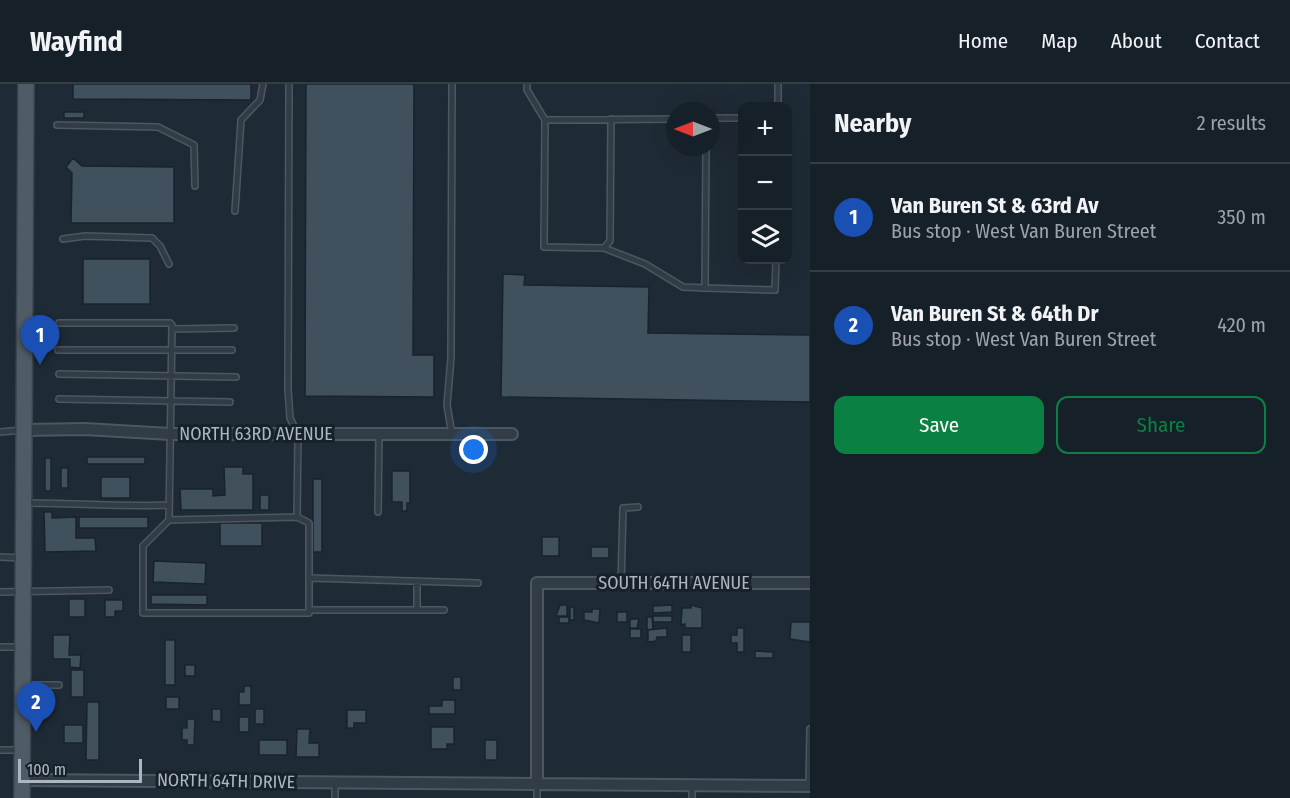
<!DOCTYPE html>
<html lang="en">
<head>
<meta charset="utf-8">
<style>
  :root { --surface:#162028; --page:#232d34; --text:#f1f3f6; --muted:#9ea3a8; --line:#353e45; --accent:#0b8043 }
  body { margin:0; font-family:"Fira Sans Condensed",sans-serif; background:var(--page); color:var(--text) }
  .controls { position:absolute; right:18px; top:18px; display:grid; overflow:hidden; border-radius:12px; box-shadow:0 6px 24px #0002 }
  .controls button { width:54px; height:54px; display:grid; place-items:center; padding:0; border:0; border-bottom:2px solid var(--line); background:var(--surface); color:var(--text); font:30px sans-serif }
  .compass { position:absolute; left:666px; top:18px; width:54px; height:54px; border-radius:50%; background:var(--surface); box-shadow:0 6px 24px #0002; rotate:270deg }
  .scale { position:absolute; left:18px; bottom:15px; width:124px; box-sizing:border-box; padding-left:6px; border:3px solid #aab7c3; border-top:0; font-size:16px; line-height:21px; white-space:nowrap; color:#aab7c3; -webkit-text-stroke:4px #17212a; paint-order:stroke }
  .you { position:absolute; left:474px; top:366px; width:21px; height:21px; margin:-15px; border:4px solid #fff; border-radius:50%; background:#1a73e8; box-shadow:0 0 0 9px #1a73e833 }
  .badge { display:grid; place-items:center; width:39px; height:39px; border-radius:50%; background:var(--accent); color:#fff; font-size:20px; font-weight:700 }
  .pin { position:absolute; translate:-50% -50px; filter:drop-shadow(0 2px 3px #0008) }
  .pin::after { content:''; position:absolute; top:32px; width:21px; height:18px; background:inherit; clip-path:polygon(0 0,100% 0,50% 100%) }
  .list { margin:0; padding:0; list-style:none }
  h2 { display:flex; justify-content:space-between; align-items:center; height:78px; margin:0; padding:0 24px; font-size:26px }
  h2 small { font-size:20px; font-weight:400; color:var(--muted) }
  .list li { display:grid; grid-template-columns:39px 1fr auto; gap:18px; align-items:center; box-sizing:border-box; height:108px; padding:0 24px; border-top:2px solid var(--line) }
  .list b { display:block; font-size:22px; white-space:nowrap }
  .list p { margin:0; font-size:20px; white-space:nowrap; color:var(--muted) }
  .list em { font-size:20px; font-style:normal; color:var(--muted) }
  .actions { display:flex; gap:12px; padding:18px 24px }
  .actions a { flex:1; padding:14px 0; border:2px solid var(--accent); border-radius:12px; text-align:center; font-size:21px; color:var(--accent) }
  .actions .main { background:var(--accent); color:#fff }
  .icon { flex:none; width:33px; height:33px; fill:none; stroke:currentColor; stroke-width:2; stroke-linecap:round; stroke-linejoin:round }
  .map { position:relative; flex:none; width:810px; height:714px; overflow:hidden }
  header { display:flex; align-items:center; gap:36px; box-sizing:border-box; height:84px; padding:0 30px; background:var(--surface); border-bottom:2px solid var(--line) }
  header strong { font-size:28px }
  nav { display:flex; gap:33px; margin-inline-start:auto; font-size:21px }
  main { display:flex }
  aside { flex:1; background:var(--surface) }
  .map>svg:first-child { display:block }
  .building { fill:#40505d; stroke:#19232c; stroke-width:1.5 }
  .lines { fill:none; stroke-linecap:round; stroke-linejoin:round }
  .service-casing { stroke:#4c5761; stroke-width:8 }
  .minor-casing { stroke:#4c5761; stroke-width:14 }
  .primary-casing { stroke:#3a454f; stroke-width:18 }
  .service { stroke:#313c46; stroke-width:5 }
  .minor { stroke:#313c46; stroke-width:10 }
  .primary { stroke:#4f5b66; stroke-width:15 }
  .labels { text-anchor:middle; stroke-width:6; stroke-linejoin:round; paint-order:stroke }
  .street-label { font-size:18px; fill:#aab7c3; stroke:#17212a }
</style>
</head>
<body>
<header>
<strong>Wayfind</strong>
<nav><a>Home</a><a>Map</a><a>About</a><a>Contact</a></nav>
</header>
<main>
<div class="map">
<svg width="810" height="714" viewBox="0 0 810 714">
  <rect width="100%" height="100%" fill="#1e2a35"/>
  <path class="building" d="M 73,0 L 251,0 L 251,16 L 73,15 Z
    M 306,0 L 414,0 L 413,271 L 434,271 L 434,313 L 305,312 Z
    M 64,28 L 84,28 L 84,34 L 64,34 Z
    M 73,74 L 82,82 L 174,83 L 174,139 L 71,139 L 72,89 L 66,83 Z
    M 83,175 L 150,175 L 150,220 L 83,220 Z
    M 503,190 L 525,191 L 524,201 L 649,203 L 648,249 L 810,251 L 810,318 L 501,313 Z
    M 87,373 L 145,373 L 145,380 L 87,380 Z
    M 45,374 L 51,374 L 51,407 L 45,407 Z
    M 224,383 L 243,383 L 243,390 L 253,390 L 253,426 L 181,426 L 180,405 L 213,405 L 213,412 L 225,411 Z
    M 61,384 L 68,384 L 68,404 L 61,404 Z
    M 392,387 L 410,387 L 410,419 L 407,419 L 407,427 L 402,427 L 402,418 L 392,418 Z
    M 101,393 L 130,393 L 130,414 L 101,414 Z
    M 313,395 L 322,395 L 322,468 L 313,468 Z
    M 260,411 L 269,411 L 269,426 L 260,426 Z
    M 44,428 L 52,428 L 52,434 L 76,433 L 76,454 L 95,454 L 96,467 L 45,468 Z
    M 79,433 L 148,433 L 148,444 L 79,444 Z
    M 220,439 L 262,439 L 262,462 L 220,462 Z
    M 542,453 L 559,453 L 559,472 L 542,472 Z
    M 591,463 L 609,463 L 609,474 L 591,474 Z
    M 154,477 L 206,479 L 205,500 L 153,498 Z
    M 151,511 L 207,511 L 207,521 L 151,520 Z
    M 69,515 L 85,515 L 85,533 L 69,533 Z
    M 105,516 L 123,516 L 123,527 L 115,527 L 115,533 L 105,533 Z
    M 560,521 L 567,521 L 567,532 L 556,532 Z
    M 672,521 L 672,528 L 653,529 L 653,522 Z
    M 691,521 L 702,524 L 702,544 L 685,544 L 685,540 L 681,541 L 682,524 L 691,524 Z
    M 570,523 L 574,523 L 574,536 L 570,536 Z
    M 592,525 L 600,525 L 599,539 L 584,536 L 584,528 L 592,528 Z
    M 617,528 L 627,528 L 627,538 L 617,538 Z
    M 653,532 L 672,532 L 672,538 L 653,538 Z
    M 559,533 L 569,533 L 569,539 L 559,539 Z
    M 647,533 L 652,533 L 653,545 L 647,546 Z
    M 630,535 L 639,535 L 637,544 L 630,544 Z
    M 791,538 L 810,538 L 810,558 L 790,555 Z
    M 667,544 L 667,553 L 657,553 L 656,557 L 648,558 L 648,546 Z
    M 737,544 L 744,544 L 744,568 L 737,568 L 737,559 L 731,559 L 731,551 L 737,551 Z
    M 630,545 L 641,545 L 641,554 L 630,554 Z
    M 53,551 L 70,551 L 69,571 L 81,571 L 80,584 L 70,583 L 70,575 L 53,575 Z
    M 682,551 L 691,551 L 691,568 L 682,568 Z
    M 165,556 L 175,556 L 175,601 L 165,601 Z
    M 755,567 L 773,568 L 773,574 L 755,574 Z
    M 185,581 L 195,581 L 195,592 L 185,592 Z
    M 71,586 L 84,586 L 84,613 L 71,613 Z
    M 453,593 L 461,593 L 461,606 L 453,606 Z
    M 244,602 L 251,602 L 251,621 L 239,621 L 239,608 L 244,608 Z
    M 166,613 L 179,613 L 179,625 L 166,625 Z
    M 442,616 L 455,616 L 455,630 L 429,630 L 429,622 L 442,622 Z
    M 87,618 L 99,618 L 99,676 L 86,676 Z
    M 212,625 L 221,625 L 221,638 L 212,637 Z
    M 255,625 L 264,625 L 264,640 L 255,640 Z
    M 347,626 L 366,626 L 366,639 L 354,639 L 354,644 L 347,644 Z
    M 239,633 L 249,633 L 249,648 L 239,648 Z
    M 187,635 L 195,635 L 194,661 L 187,661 L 187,656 L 182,656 L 182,644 L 187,644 Z
    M 64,641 L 83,641 L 83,659 L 64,659 Z
    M 431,643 L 454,643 L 454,660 L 447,660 L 447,665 L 431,665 Z
    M 297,645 L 310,645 L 309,659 L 319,659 L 319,673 L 296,673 Z
    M 259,656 L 287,656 L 287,671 L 259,671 Z
    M 485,656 L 497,656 L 497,676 L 485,676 Z"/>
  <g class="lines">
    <g class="service-casing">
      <path id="service" d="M 527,0 L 527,6 L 545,36 L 675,35
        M 778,22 L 778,0
        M 711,34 L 742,34
        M 545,36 L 544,163 L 604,164 L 610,157 L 611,35
        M 57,41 L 158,43 L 194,61 L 195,102
        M 235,127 L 241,36 L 260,16 L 263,0
        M 63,155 L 85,152 L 152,154 L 160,162 L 169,180
        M 604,164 L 645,180 L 683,203 L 705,204 L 706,63
        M 705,204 L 775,206 L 776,176
        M 59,239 L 170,239 L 172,241 L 169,436 L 297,433 L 298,351 L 290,334 L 288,305 L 289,0
        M 172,245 L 234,244
        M 58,266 L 232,266
        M 59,290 L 236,293
        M 59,315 L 230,318
        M 0,348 L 22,346
        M 452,350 L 447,321 L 451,274 L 452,0
        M 25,419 C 74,419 121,423 169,421
        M 378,428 L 379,351
        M 169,436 L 143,462 L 143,529 L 309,529 L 309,439 L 297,433
        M 0,473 L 22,474
        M 309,494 L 478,499
        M 417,497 L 417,526
        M 621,499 L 623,424 L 638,423
        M 0,508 L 109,506
        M 309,526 L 444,526
        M 0,563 L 22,563
        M 25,601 L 59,601
        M 0,666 L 21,666
        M 335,699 L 335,714
        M 537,701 L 537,714
        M 692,702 L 692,714
        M 809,702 L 810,645"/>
    </g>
    <g class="minor-casing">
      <path id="minor" d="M 24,346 L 85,345 L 170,350 L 512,350
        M 22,696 L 810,702
        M 537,701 L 537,499 L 810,499"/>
    </g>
    <g class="primary-casing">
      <path id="primary" d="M 22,714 L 26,0"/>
    </g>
    <use href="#service" class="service"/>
    <use href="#minor" class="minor"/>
    <use href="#primary" class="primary"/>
  </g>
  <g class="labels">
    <g class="street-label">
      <text x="256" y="356">NORTH 63RD AVENUE</text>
      <text x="674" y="505">SOUTH 64TH AVENUE</text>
      <text transform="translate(226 697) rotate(1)" y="6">NORTH 64TH DRIVE</text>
    </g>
  </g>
</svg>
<div class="controls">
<button>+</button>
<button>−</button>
<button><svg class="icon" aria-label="layers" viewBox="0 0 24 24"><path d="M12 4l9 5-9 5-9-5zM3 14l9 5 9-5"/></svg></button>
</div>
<svg class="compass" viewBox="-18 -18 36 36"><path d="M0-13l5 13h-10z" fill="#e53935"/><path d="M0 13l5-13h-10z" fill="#9ea3a8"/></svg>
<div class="scale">100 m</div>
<div class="you"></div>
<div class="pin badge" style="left:40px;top:281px;background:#1a4fb4">1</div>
<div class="pin badge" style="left:36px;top:648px;background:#1a4fb4">2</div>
</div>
<aside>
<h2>Nearby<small>2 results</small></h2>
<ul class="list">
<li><span class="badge" style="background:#1a4fb4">1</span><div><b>Van Buren St &amp; 63rd Av</b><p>Bus stop · West Van Buren Street</p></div><em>350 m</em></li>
<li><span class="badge" style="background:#1a4fb4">2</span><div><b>Van Buren St &amp; 64th Dr</b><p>Bus stop · West Van Buren Street</p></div><em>420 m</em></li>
</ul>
<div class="actions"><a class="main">Save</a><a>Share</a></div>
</aside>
</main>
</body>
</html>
